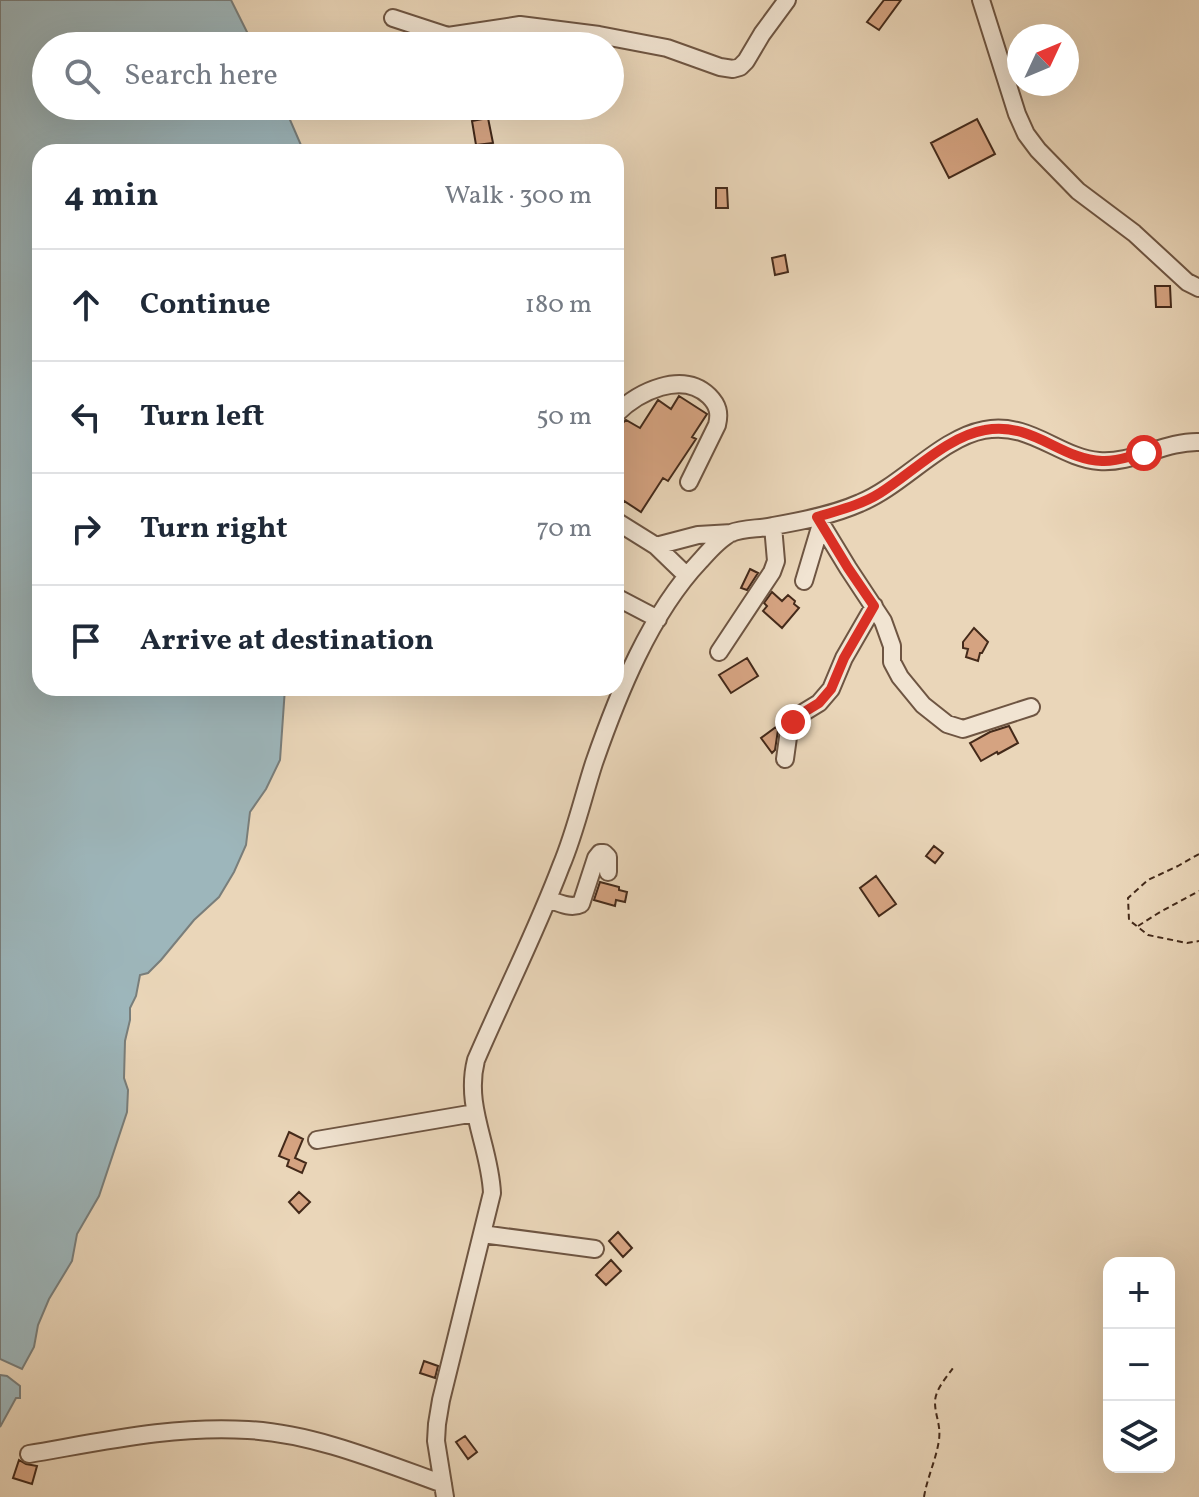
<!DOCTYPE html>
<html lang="en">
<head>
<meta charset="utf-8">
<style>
  :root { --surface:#fff; --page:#f6f6f7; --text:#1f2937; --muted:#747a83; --line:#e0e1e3 }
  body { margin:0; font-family:Vollkorn,serif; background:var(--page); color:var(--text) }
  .controls { position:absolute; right:24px; bottom:24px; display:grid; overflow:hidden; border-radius:16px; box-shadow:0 8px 32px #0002 }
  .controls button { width:72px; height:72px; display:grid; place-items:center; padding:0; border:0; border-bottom:2px solid var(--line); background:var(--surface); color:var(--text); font:40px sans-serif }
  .compass { position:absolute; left:1007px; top:24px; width:72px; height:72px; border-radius:50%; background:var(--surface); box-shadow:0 8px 32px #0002; rotate:46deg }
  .stop { position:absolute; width:24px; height:24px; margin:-18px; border:6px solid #d93025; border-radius:50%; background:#fff }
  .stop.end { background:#d93025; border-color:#fff; box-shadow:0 2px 8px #0008 }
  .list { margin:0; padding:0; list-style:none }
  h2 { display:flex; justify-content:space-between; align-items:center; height:104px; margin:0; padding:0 32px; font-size:34px }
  h2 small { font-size:26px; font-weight:400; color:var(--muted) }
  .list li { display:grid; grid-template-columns:52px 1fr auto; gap:24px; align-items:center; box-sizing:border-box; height:112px; padding:0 32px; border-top:2px solid var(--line) }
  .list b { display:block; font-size:30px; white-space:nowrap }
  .list em { font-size:26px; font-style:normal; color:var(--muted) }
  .icon { flex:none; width:44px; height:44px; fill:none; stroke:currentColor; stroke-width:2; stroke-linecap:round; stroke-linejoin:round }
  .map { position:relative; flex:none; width:1199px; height:1497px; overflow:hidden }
  .search { position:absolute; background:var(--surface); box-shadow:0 8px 32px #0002; left:32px; top:32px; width:592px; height:88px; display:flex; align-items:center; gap:20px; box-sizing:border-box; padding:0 28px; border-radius:44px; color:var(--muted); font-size:30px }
  .panel { position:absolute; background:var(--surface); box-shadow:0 8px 32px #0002; left:32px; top:144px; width:592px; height:552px; border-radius:24px }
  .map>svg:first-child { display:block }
  .water { fill:#9db6bb; stroke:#797e7b; stroke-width:2 }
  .building { fill:#d5a381; stroke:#442a1a; stroke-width:2 }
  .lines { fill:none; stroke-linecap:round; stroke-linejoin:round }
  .minor-casing { stroke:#6e5542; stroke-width:20 }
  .path { stroke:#442a1a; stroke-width:2; stroke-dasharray:6 4; stroke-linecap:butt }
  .minor { stroke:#f1e4d2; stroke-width:16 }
  .route { stroke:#d93025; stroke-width:10 }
</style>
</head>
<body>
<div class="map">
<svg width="1199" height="1497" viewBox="0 0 1199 1497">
  <rect width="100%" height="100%" fill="#ead6b9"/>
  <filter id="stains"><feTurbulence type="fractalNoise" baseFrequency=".0025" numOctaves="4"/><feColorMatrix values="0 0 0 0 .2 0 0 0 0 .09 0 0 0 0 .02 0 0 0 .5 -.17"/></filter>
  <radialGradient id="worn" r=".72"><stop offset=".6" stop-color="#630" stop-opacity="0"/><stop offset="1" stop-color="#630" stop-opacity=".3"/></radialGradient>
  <path class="water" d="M 0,0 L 231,0 L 254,46 L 46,46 L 46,106 L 284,106 L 304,152 L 40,152 L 40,688 L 285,688 L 280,760 L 266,789 L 250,812 L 246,845 L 234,872 L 219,897 L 194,920 L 161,960 L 148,973 L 140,975 L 136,996 L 130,1008 L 130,1020 L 125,1041 L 124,1078 L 128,1090 L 127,1112 L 99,1196 L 77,1234 L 72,1261 L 49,1299 L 38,1325 L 34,1347 L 22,1369 L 0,1359 Z
    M 0,1375 L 7,1376 L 20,1386 L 20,1398 L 16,1398 L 0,1427 Z"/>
  <path class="building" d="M 884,0 L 901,0 L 879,30 L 867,22 Z
    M 488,118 L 493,143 L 476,145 L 472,121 Z
    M 977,119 L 995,154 L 949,178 L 931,143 Z
    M 716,188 L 727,188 L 728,208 L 716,208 Z
    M 785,255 L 788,272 L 775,275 L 772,258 Z
    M 1155,286 L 1170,286 L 1171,307 L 1156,307 Z
    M 679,396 L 707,414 L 692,437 L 696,439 L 668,481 L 663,478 L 641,512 L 624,501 L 618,511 L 616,510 L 616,429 L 626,420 L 640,428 L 658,400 L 671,409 Z
    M 750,569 L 758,573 L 747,590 L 741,588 Z
    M 772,592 L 782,601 L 788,595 L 795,601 L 794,604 L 799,608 L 782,628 L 763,611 L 767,606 L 764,603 Z
    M 974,628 L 988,642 L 982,653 L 980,653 L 978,661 L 966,657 L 968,649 L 963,648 L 963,642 Z
    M 747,658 L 758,676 L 731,693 L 719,675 Z
    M 1009,726 L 1018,743 L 998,754 L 997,752 L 981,761 L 970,743 L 990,732 Z
    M 776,727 L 778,730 L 775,750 L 772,753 L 761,738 Z
    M 934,846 L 943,853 L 935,863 L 926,856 Z
    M 876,876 L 896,904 L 879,916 L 860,888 Z
    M 600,882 L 619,887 L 619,890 L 627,892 L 625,902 L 616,900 L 615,906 L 594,900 Z
    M 289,1132 L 303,1139 L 295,1158 L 306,1163 L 302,1173 L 287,1166 L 289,1160 L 279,1156 Z
    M 299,1192 L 310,1202 L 299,1213 L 289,1202 Z
    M 618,1232 L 632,1248 L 623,1257 L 609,1241 Z
    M 611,1260 L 621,1271 L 606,1285 L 596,1275 Z
    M 424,1361 L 438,1366 L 435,1378 L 420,1373 Z
    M 465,1436 L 477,1452 L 468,1459 L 456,1442 Z
    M 19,1460 L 26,1464 L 37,1466 L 32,1484 L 13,1478 Z"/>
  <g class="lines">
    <g class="minor-casing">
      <path id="minor" d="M 981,0 L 1017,114 L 1026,134 L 1038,150 L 1078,191 L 1134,233 L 1187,282 L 1199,288
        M 393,18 L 448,36 L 520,25 L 599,35 L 667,48 L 720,67 L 733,69 L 740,67 L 746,61 L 762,34 L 787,0
        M 616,414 C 638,392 682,370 709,396 C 718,405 720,413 717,425 L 689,482
        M 817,517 L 848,568 L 883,621 L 892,646 L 892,662 L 900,677 L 923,705 L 947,724 L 963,729 L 1031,707
        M 616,521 L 656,546 L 686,575
        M 656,546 L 698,535 L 732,533
        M 804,581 L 821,524
        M 616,597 L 658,619
        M 719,652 L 772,572 L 776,561 L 773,526
        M 785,759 L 789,730 L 793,722 L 801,714 L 819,703 L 831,689 L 844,658 L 874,606
        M 548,899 C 559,903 571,909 581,904 L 596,858 L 600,853 L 604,853 L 608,857 L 608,872
        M 317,1140 L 475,1113
        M 482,1234 L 595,1249
        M 29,1454 C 100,1442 175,1425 248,1430 C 312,1433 382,1462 443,1484
        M 445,1497 L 436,1441 L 437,1424 L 441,1400 L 492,1193 C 490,1146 464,1107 476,1060 C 504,995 536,932 561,866 C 575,833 583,797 594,763 C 618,694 650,614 700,561 C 709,551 719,539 731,533 C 743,528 760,529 773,526 C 802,521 833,515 860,503 C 902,486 941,438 984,430 C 1030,421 1059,458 1099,461 C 1132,464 1165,441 1199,442"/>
    </g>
    <path class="path" d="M 1199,854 L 1178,866 L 1148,880 L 1128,898 L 1129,920 L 1148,935 L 1187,943 L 1199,941
      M 1138,926 L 1160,912 L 1199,891
      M 924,1497 C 927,1478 936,1460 939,1440 C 941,1424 935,1416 935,1402 C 935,1390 946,1378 953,1368"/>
    <use href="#minor" class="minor"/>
  </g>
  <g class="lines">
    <path class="route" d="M 793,722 L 801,714 L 819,703 L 831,689 L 844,658 L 874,606 L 848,568 L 817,517 C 839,510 861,505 880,493 C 912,473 948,436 985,430 C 1032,421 1061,460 1102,461 C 1116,462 1130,456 1144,453"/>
  </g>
  <rect width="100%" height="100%" filter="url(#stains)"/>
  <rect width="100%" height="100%" fill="url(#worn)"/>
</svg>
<div class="controls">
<button>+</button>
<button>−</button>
<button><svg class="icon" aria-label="layers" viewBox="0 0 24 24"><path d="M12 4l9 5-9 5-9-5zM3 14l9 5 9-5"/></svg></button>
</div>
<svg class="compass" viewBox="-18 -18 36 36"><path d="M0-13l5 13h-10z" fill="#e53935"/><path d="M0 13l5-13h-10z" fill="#747a83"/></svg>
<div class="stop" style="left:1144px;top:453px"></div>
<div class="stop end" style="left:793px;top:722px"></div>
<div class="search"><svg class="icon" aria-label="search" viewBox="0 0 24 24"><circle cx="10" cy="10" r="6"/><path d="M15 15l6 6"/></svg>Search here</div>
<section class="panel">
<h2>4 min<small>Walk · 300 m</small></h2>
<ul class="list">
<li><svg class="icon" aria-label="ahead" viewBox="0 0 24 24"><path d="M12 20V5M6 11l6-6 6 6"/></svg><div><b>Continue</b></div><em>180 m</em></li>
<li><svg class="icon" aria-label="left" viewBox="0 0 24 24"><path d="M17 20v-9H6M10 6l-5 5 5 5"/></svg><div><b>Turn left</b></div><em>50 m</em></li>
<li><svg class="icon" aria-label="right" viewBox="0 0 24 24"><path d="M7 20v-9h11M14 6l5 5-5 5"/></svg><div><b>Turn right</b></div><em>70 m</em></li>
<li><svg class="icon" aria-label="arrive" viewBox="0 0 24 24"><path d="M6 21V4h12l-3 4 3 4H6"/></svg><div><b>Arrive at destination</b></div></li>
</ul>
</section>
</div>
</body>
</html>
